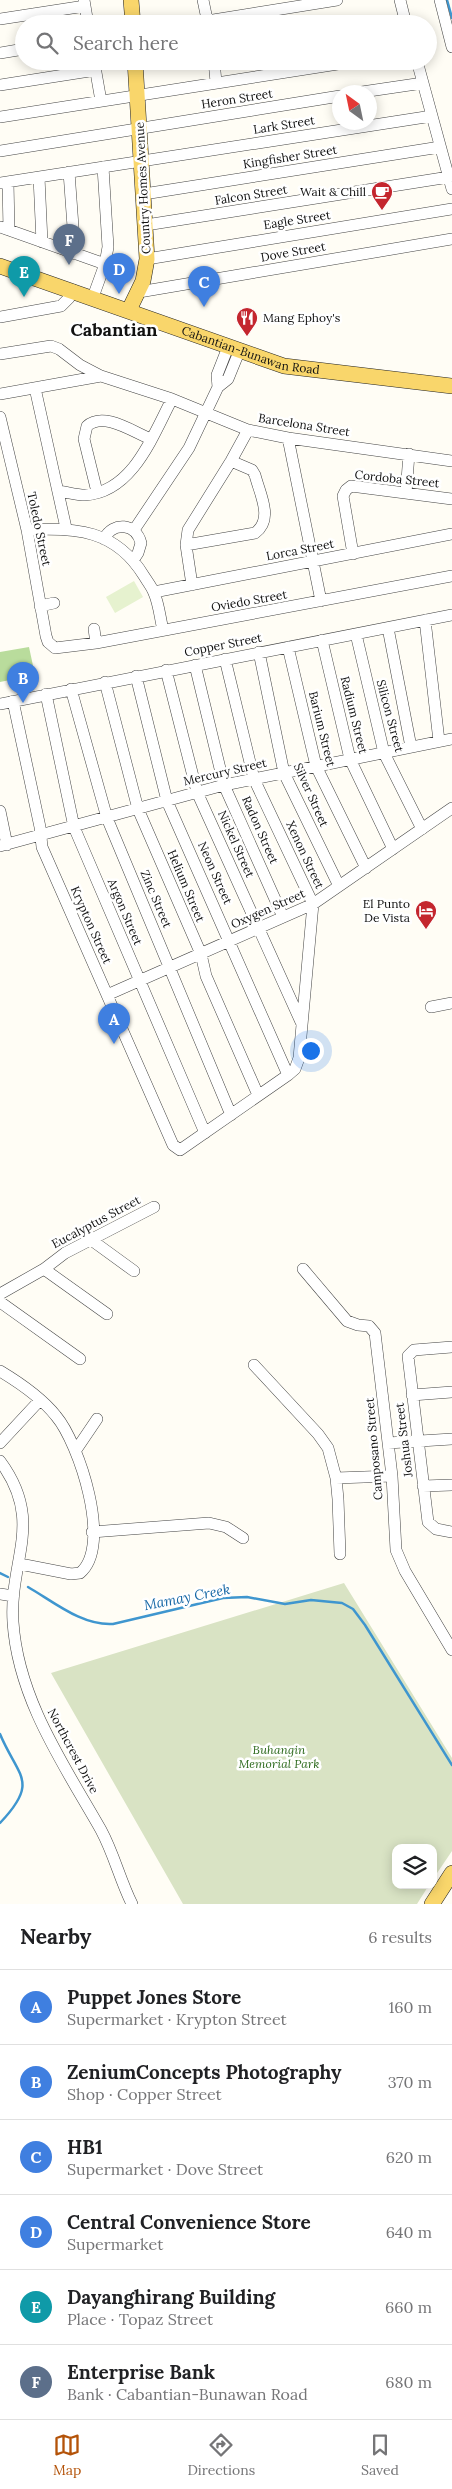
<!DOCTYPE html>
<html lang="en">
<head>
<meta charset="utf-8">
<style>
  :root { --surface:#fff; --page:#f2f2f2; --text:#202124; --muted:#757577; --line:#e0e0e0; --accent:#b45309 }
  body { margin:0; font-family:Lora,serif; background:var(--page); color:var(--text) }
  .controls { position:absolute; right:15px; bottom:15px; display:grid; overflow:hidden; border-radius:10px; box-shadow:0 2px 12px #0003 }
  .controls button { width:45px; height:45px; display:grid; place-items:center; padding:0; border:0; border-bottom:1px solid var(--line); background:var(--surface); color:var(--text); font:25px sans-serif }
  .compass { position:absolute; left:332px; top:85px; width:45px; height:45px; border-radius:50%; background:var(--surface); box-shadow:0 2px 12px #0003; rotate:327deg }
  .you { position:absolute; left:310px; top:1050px; width:18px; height:18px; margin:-12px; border:4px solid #fff; border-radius:50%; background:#1a73e8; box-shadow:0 0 0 8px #1a73e833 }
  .badge { display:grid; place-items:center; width:32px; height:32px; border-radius:50%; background:var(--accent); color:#fff; font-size:16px; font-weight:700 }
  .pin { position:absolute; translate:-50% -41px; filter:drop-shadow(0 1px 2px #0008) }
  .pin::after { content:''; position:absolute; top:26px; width:18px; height:15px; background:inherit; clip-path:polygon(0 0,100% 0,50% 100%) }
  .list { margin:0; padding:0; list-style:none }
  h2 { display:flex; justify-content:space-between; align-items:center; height:65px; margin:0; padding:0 20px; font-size:21px }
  h2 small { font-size:16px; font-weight:400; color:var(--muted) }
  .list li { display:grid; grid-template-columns:32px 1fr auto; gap:15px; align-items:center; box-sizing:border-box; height:75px; padding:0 20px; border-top:1px solid var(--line) }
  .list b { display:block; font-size:19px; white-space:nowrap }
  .list p { margin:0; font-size:16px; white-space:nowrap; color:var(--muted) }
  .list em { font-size:16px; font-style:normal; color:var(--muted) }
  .icon { flex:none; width:28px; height:28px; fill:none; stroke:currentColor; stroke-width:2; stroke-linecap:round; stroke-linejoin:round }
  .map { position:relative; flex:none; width:452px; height:1904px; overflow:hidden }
  .search { position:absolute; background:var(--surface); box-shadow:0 2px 12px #0003; left:15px; right:15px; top:15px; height:55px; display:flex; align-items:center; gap:12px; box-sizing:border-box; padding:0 18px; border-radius:28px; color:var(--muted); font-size:19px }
  .sheet { height:515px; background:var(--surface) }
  nav { display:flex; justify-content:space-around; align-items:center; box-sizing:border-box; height:70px; border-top:1px solid var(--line); background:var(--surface); font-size:14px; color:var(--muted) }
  nav a { display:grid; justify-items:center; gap:2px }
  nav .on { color:var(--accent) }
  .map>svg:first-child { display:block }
  .forest { fill:#b9dc9c }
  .cemetery { fill:#d9e3c4 }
  .pitch { fill:#e6f2cf }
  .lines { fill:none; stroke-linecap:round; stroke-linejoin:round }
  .stream { stroke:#3f96cf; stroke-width:2.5 }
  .minor-casing { stroke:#444; stroke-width:12 }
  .major-casing { stroke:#222; stroke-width:16 }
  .minor { stroke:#fff; stroke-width:11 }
  .major { stroke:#f9d66b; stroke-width:15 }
  .labels { text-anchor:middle; stroke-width:5; stroke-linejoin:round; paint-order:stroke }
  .street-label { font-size:12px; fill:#111; stroke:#fff }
  .poi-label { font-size:12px; fill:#111; stroke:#fff; text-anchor:end }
  .park-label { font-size:12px; font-style:italic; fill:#2f6b1f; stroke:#fff }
  .water-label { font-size:14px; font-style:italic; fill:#1768a6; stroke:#fff }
  .district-label { font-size:18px; font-weight:bold; fill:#111; stroke:#fff }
</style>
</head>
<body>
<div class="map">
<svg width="452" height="1904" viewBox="0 0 452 1904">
  <rect width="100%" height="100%" fill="#fffdf5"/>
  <path class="forest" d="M 29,647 L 35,675 L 0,682 L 0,652 Z"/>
  <path class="cemetery" d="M 344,1583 L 452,1758 L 452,1851 L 433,1879 L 433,1848 L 396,1848 L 396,1885 L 429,1885 L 417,1904 L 183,1904 L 51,1673 Z"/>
  <path class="pitch" d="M 134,581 L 143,597 L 115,613 L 106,597 Z"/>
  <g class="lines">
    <path class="stream" d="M 447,0 L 452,18
      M 0,1573 L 8,1577
      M 28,1587 C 54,1602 82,1626 113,1624 L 223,1598 L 247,1597 L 285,1604 L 311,1600 L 342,1603 L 353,1609 L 365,1625 L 452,1765
      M 0,1734 C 18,1777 40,1781 0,1823"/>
    <g class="minor-casing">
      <path id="minor" d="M 84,0 L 88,24
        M 203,0 L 208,24
        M 400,0 L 406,24
        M 440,0 L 452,47
        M 0,19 L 85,6
        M 207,21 L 337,0
        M 0,53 L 24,49
        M 94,61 L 101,101
        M 214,61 L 216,82
        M 417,61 L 452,189
        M 0,85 L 96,70
        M 362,92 L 423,83
        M 0,117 L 357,61
        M 0,151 L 340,96
        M 69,172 L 75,254
        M 39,177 L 42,242
        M 8,182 L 9,230
        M 0,183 L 432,116
        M 144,194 L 440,147
        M 146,225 L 449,177
        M 0,227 L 105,264
        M 147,259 L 452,209
        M 139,292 L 452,239
        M 93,297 L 105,264 L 108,247 L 103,167
        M 0,317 L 61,306 L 69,298 L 73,290
        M 0,354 L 51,346 L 59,349 L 80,365 L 101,376 L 172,399 L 248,430 L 288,438 L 452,461
        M 218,387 L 217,375 L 228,347
        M 35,388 L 66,528
        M 0,394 L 101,376
        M 0,417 L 27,530 L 46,636 L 48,642 L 55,648 L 96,643 L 452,576
        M 288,438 L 321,601
        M 58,491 C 67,492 76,495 85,495 C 133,492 153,435 172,399
        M 97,492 L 84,439 L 87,426 C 104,411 133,432 151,439
        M 406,493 L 409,454
        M 27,530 C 76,527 116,530 144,576 C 147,581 152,587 154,593 C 159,604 160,618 163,630
        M 134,530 L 189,448 L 218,387 L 228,379 L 239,352
        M 104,539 C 113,521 136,523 141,543 L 138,553 L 134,559
        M 186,545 L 255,533 C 274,519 260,495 255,475 L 252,470 L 231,461
        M 353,554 L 343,496 L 346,490 L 351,486 L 452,499
        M 192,585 L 186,545 L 188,530 L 231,461 L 248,430
        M 154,592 L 452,534
        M 40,606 L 54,603
        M 425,620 L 439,741
        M 388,628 L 411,747
        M 94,629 L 96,643
        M 356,634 L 384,753 L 422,829
        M 322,640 L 350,759 L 393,849
        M 288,647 L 316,766 L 366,868
        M 259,652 L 284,773 L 339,886
        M 195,665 L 224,785 L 283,917
        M 166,670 L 197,792 L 301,1022
        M 136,676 L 167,801 L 288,1075
        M 105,682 L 138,809 L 201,954 L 206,976 L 258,1095
        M 71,689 L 107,818 L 231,1115
        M 46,694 L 74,827 L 205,1133
        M 13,701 L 40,827 L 42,847 L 173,1145 L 180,1150 L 288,1075 L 295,1069 L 299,1058 L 313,904 L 254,779 L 225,659
        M 0,704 L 452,615
        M 0,811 L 7,845
        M 0,846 L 224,785 L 452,739
        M 107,995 L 313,904 L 452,808
        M 431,1007 L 452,1003
        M 90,1239 L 134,1271
        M 44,1269 L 107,1314
        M 303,1269 L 347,1321 L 358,1325 L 369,1326 L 375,1333 L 392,1476 L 396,1550 L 405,1571 L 452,1650
        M 0,1294 L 44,1269 L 65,1253 L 154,1207
        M 0,1302 L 80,1359
        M 452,1347 L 414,1350 L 408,1356 L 428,1522 L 436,1529 L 452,1532
        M 254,1365 L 318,1434 L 328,1448 L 336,1478 L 338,1499 L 340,1554
        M 0,1371 C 20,1383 41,1397 56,1416 C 79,1443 113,1546 80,1573 L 71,1574 L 20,1564
        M 412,1395 L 452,1392
        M 0,1443 L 40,1400
        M 388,1443 L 452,1439
        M 76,1450 L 97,1419
        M 0,1461 C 45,1522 9,1559 13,1622 C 18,1699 64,1765 101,1830 C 114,1854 120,1880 132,1904
        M 336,1478 L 392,1476
        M 423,1486 L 452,1485
        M 92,1532 L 209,1523 L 226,1527 L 243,1538
        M 0,1594 L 13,1596"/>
    </g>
    <g class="major-casing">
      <g id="major">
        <path d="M 131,0 L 133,24"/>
        <path id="s1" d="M 0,266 L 284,366 L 452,386"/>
        <path d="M 129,310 L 143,281 L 147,259 L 135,61"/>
        <path d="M 432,1904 L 452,1873"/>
      </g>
    </g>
    <use href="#minor" class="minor"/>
    <use href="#major" class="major"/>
  </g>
  <defs>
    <g id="cafe-pin" transform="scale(1.125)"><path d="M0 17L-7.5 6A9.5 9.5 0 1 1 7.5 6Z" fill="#c4262e" stroke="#fff"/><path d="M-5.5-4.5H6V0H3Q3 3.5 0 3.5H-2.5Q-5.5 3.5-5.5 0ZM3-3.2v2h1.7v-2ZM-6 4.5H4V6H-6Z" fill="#fff"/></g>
    <g id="restaurant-pin" transform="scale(1.125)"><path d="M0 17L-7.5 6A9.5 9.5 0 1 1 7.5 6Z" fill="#c4262e" stroke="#fff"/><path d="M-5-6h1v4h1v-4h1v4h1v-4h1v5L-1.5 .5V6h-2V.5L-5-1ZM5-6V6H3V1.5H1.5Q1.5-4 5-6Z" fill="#fff"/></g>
    <g id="hotel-pin" transform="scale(1.125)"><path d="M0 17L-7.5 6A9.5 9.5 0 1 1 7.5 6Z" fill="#c4262e" stroke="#fff"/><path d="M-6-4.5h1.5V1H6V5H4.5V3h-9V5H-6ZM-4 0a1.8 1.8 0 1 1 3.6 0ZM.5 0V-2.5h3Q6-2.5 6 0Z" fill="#fff"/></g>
  </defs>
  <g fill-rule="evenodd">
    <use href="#cafe-pin" x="382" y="192"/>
    <use href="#restaurant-pin" x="247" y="318"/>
    <use href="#hotel-pin" x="426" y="911"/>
  </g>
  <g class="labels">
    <g class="street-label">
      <text transform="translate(237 99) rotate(-9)" y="4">Heron Street</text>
      <text transform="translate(284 125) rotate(-9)" y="4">Lark Street</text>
      <text transform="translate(290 157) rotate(-9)" y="4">Kingfisher Street</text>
      <text transform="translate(143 188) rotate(-93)" y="4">Country Homes Avenue</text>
      <text transform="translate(251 195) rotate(-9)" y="4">Falcon Street</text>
      <text transform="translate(297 220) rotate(-9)" y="4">Eagle Street</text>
      <text transform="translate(293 252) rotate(-10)" y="4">Dove Street</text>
      <text dy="4" stroke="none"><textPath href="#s1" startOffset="265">Cabantian-Bunawan Road</textPath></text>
      <text transform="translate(304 425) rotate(9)" y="4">Barcelona Street</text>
      <text transform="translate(397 479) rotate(6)" y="4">Cordoba Street</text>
      <text transform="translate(39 529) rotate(78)" y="4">Toledo Street</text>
      <text transform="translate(300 550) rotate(-11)" y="4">Lorca Street</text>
      <text transform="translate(249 601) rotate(-10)" y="4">Oviedo Street</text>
      <text transform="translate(223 645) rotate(-11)" y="4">Copper Street</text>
      <text transform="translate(354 715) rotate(76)" y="4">Radium Street</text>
      <text transform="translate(390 716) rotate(75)" y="4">Silicon Street</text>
      <text transform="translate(322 729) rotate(76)" y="4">Barium Street</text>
      <text transform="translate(225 772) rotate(-13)" y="4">Mercury Street</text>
      <text transform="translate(311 795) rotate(66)" y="4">Silver Street</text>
      <text transform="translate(260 830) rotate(66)" y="4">Radon Street</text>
      <text transform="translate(236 844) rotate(66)" y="4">Nickel Street</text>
      <text transform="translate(305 855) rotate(65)" y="4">Xenon Street</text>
      <text transform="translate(215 873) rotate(66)" y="4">Neon Street</text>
      <text transform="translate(186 886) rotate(67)" y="4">Helium Street</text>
      <text transform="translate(156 899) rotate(67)" y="4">Zinc Street</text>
      <text transform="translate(268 909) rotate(-24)" y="4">Oxygen Street</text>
      <text transform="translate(125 912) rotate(67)" y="4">Argon Street</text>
      <text transform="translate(91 925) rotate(66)" y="4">Krypton Street</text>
      <text transform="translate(96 1222) rotate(-28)" y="4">Eucalyptus Street</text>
      <text transform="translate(404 1440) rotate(-97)" y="4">Joshua Street</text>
      <text transform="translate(374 1449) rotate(-95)" y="4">Camposano Street</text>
      <text transform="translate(73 1751) rotate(62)" y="4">Northcrest Drive</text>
    </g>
    <g class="poi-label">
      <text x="366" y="196">Wait &amp; Chill</text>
      <text x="263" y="322" text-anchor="start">Mang Ephoy's</text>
      <text x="410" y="908">El Punto<tspan x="410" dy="14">De Vista</tspan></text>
    </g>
    <g class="park-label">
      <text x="279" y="1754">Buhangin<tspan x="279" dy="14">Memorial Park</tspan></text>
    </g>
    <g class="water-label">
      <text transform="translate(187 1597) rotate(-11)" y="5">Mamay Creek</text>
    </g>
    <g class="district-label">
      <text x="114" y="336">Cabantian</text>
    </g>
  </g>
</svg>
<div class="controls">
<button><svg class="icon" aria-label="layers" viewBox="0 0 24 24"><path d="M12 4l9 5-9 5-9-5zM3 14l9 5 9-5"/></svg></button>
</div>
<svg class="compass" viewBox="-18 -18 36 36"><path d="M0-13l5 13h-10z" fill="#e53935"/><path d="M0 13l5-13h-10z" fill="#757577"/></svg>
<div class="you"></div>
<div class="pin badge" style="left:114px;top:1044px;background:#3f7fe0">A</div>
<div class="pin badge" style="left:23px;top:703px;background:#3f7fe0">B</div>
<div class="pin badge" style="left:204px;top:307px;background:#3f7fe0">C</div>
<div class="pin badge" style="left:119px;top:294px;background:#3f7fe0">D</div>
<div class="pin badge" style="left:24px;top:297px;background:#0f9aa8">E</div>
<div class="pin badge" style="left:69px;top:265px;background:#5c6f8a">F</div>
<div class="search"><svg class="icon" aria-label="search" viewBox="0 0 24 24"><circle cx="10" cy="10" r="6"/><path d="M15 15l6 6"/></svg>Search here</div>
</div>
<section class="sheet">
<h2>Nearby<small>6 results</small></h2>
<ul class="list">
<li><span class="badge" style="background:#3f7fe0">A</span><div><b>Puppet Jones Store</b><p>Supermarket · Krypton Street</p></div><em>160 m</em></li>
<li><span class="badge" style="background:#3f7fe0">B</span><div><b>ZeniumConcepts Photography</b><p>Shop · Copper Street</p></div><em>370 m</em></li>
<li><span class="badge" style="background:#3f7fe0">C</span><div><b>HB1</b><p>Supermarket · Dove Street</p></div><em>620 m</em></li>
<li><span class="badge" style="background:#3f7fe0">D</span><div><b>Central Convenience Store</b><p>Supermarket</p></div><em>640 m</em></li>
<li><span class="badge" style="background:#0f9aa8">E</span><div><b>Dayanghirang Building</b><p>Place · Topaz Street</p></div><em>660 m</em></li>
<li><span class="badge" style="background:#5c6f8a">F</span><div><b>Enterprise Bank</b><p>Bank · Cabantian-Bunawan Road</p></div><em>680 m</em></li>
</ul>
</section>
<nav>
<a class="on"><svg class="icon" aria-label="map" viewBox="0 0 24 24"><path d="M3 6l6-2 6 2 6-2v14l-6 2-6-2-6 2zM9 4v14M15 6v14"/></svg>Map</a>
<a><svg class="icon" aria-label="directions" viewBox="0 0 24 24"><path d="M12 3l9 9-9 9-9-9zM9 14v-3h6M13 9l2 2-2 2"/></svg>Directions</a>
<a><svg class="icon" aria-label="saved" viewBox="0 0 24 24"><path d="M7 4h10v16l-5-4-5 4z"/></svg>Saved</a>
</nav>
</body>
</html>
